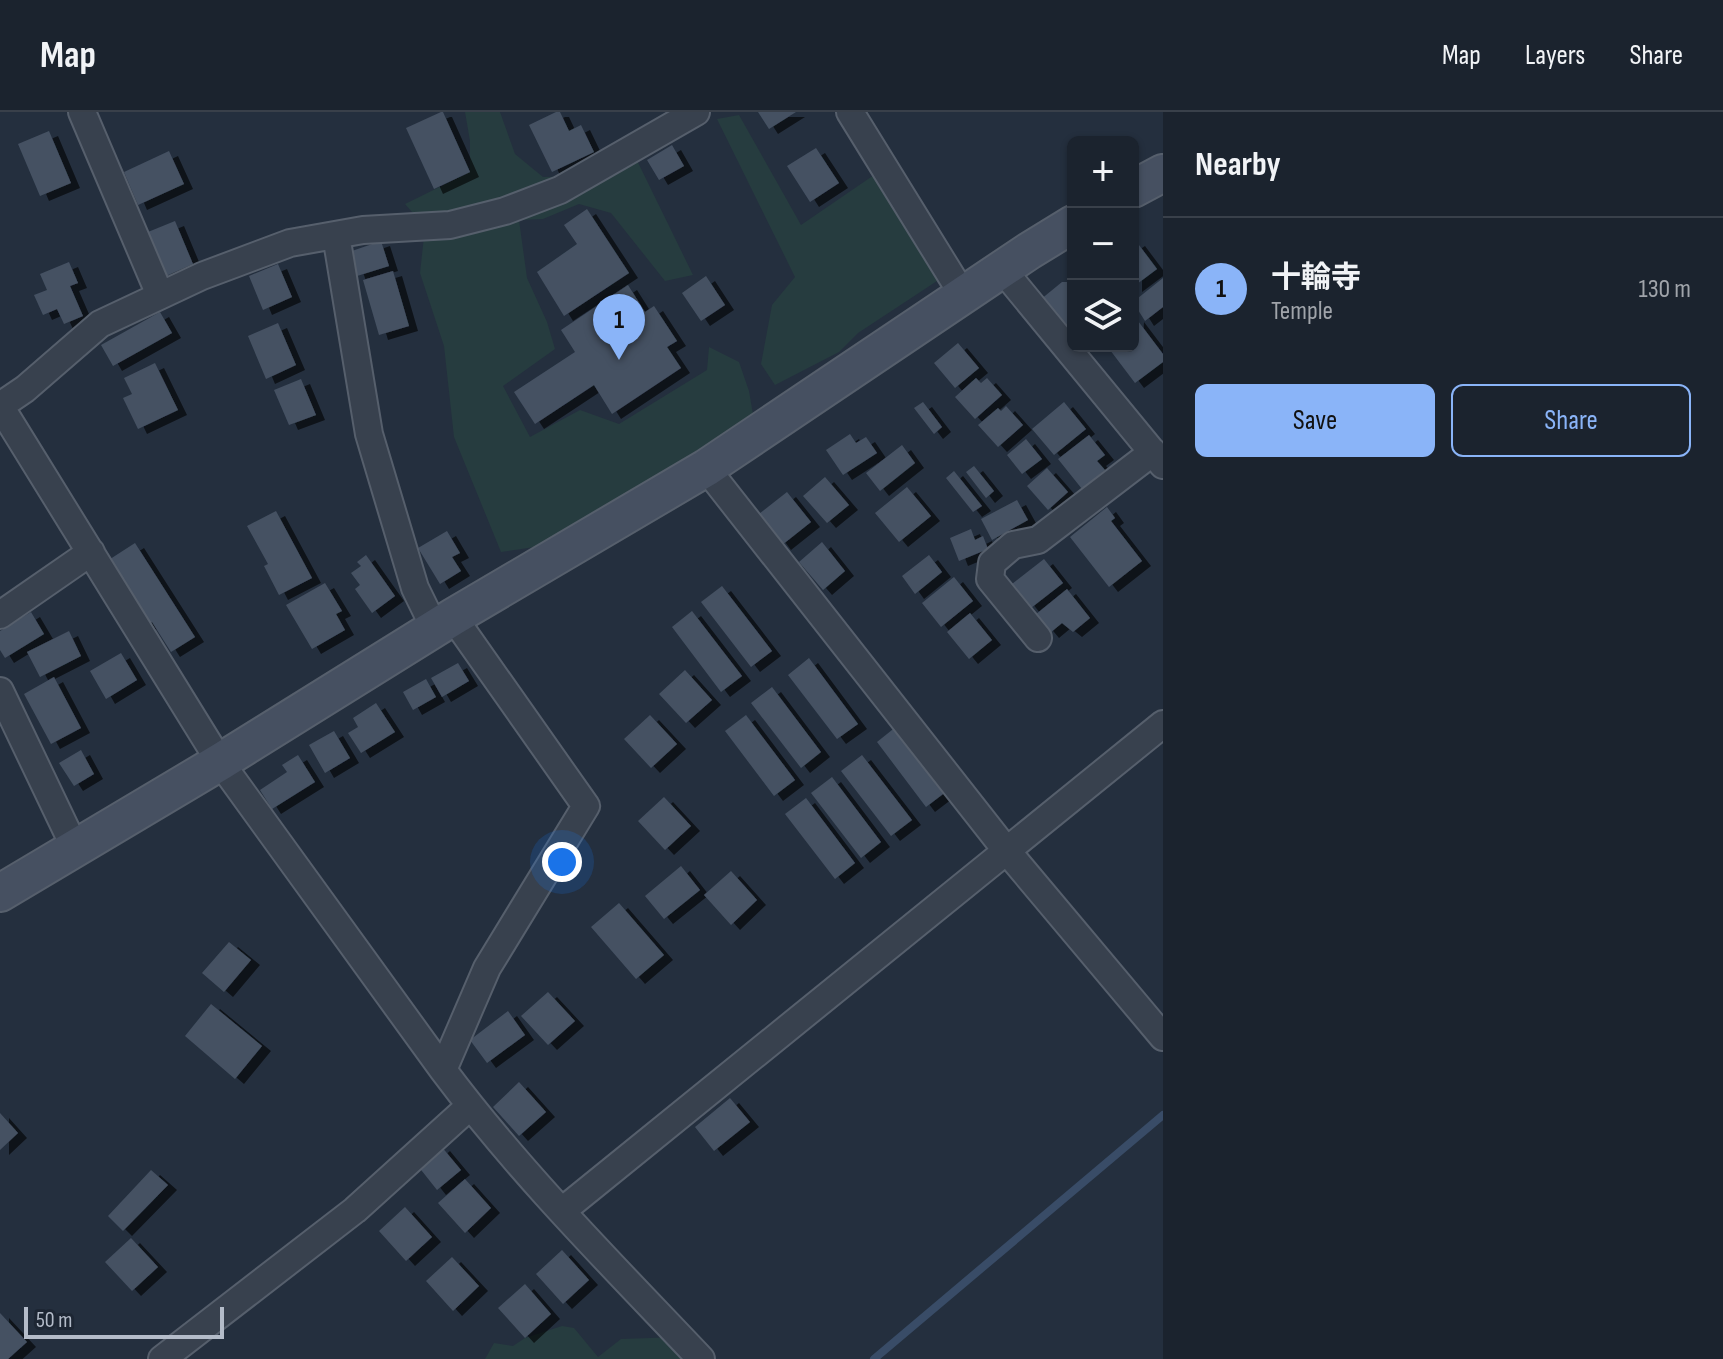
<!DOCTYPE html>
<html lang="en">
<head>
<meta charset="utf-8">
<style>
  :root { --surface:#1b232e; --page:#242b36; --text:#f1f3f6; --muted:#a0a4aa; --line:#39404a; --accent:#8ab4f8 }
  body { margin:0; font-family:"Sofia Sans Condensed","Noto Sans JP",sans-serif; background:var(--page); color:var(--text) }
  .controls { position:absolute; right:24px; top:24px; display:grid; overflow:hidden; border-radius:12px; box-shadow:0 2px 6px #0004 }
  .controls button { width:72px; height:72px; display:grid; place-items:center; padding:0; border:0; border-bottom:2px solid var(--line); background:var(--surface); color:var(--text); font:40px sans-serif }
  .scale { position:absolute; left:24px; bottom:20px; width:200px; box-sizing:border-box; padding-left:8px; border:4px solid #b4bcc9; border-top:0; font-size:22px; line-height:28px; white-space:nowrap; color:#b4bcc9; -webkit-text-stroke:6px #1d2633; paint-order:stroke }
  .you { position:absolute; left:562px; top:750px; width:28px; height:28px; margin:-20px; border:6px solid #fff; border-radius:50%; background:#1a73e8; box-shadow:0 0 0 12px #1a73e833 }
  .badge { display:grid; place-items:center; width:52px; height:52px; border-radius:50%; background:var(--accent); color:#111; font-size:26px; font-weight:700 }
  .pin { position:absolute; translate:-50% -66px; filter:drop-shadow(0 2px 4px #0008) }
  .pin::after { content:''; position:absolute; top:42px; width:28px; height:24px; background:inherit; clip-path:polygon(0 0,100% 0,50% 100%) }
  .list { margin:0; padding:0; list-style:none }
  h2 { display:flex; justify-content:space-between; align-items:center; height:104px; margin:0; padding:0 32px; font-size:34px }
  h2 small { font-size:26px; font-weight:400; color:var(--muted) }
  .list li { display:grid; grid-template-columns:52px 1fr auto; gap:24px; align-items:center; box-sizing:border-box; height:144px; padding:0 32px; border-top:2px solid var(--line) }
  .list b { display:block; font-size:30px; white-space:nowrap }
  .list p { margin:0; font-size:26px; white-space:nowrap; color:var(--muted) }
  .list em { font-size:26px; font-style:normal; color:var(--muted) }
  .actions { display:flex; gap:16px; padding:24px 32px }
  .actions a { flex:1; padding:18px 0; border:2px solid var(--accent); border-radius:12px; text-align:center; font-size:28px; color:var(--accent) }
  .actions .main { background:var(--accent); color:#111 }
  .icon { flex:none; width:44px; height:44px; fill:none; stroke:currentColor; stroke-width:2; stroke-linecap:round; stroke-linejoin:round }
  .map { position:relative; flex:none; width:1163px; height:1247px; overflow:hidden }
  header { display:flex; align-items:center; gap:48px; box-sizing:border-box; height:112px; padding:0 40px; background:var(--surface); border-bottom:2px solid var(--line) }
  header strong { font-size:38px }
  nav { display:flex; gap:44px; margin-inline-start:auto; font-size:28px }
  main { display:flex }
  aside { flex:1; background:var(--surface) }
  .map>svg:first-child { display:block }
  .green { fill:#263c3f }
  .lines { fill:none; stroke-linecap:round; stroke-linejoin:round }
  .stream { stroke:#394c67; stroke-width:8 }
  .building { fill:#455162; filter:url(#shadow) }
  .street-casing { stroke:#565f6c; stroke-width:30 }
  .secondary-casing { stroke:#565f6c; stroke-width:40 }
  .street { stroke:#38414e; stroke-width:26 }
  .secondary { stroke:#465061; stroke-width:36 }
</style>
</head>
<body>
<header>
<strong>Map</strong>
<nav><a>Map</a><a>Layers</a><a>Share</a></nav>
</header>
<main>
<div class="map">
<svg width="1163" height="1247" viewBox="0 0 1163 1247">
  <defs>
    <filter id="shadow"><feDropShadow dx="9" dy="5" stdDeviation="0" flood-color="#0009"/></filter>
  </defs>
  <rect width="100%" height="100%" fill="#242f3e"/>
  <path class="green" d="M 465,0 L 500,0 L 515,42 L 543,65 L 585,64 L 626,26 L 693,163 L 665,169 L 611,101 L 579,92 L 543,107 L 519,108 L 527,166 L 547,210 L 555,237 L 503,274 L 530,325 L 580,298 L 619,312 L 707,258 L 709,235 L 739,250 L 749,279 L 754,308 L 548,433 L 501,440 L 454,325 L 444,234 L 420,161 L 425,115 L 405,92 L 470,60 L 470,29 Z
    M 739,3 L 801,113 L 874,63 L 937,169 L 858,221 L 839,240 L 775,273 L 761,252 L 772,193 L 795,165 L 717,7 Z
    M 562,1214 L 574,1216 L 598,1245 L 621,1227 L 680,1225 L 689,1247 L 485,1247 L 494,1231 L 513,1234 L 525,1226 Z"/>
  <g class="lines">
    <path class="stream" d="M 874,1247 L 1163,1003"/>
  </g>
  <path class="building" d="M 441,0 L 443,0 L 470,60 L 434,77 L 406,16 Z
    M 556,0 L 560,0 L 569,19 L 581,13 L 594,40 L 552,60 L 529,13 Z
    M 758,0 L 796,0 L 769,17 Z
    M 49,19 L 71,71 L 40,84 L 18,32 Z
    M 672,33 L 684,54 L 659,68 L 647,48 Z
    M 816,36 L 839,71 L 810,90 L 787,54 Z
    M 169,39 L 184,72 L 138,93 L 124,60 Z
    M 587,97 L 629,161 L 564,204 L 537,160 L 577,132 L 564,113 Z
    M 175,109 L 193,152 L 166,164 L 148,120 Z
    M 381,129 L 389,154 L 357,164 L 349,140 Z
    M 1136,129 L 1157,157 L 1133,175 L 1133,131 Z
    M 69,150 L 78,171 L 70,174 L 83,204 L 64,212 L 57,197 L 43,203 L 34,183 L 47,178 L 40,162 Z
    M 278,152 L 292,185 L 263,198 L 249,164 Z
    M 393,159 L 409,214 L 379,223 L 363,168 Z
    M 706,164 L 725,193 L 701,209 L 682,181 Z
    M 1163,166 L 1163,195 L 1145,209 L 1133,190 Z
    M 1062,170 L 1070,170 L 1073,174 L 1073,232 L 1040,188 Z
    M 628,173 L 645,200 L 654,194 L 677,229 L 667,235 L 681,256 L 612,302 L 594,273 L 535,312 L 514,280 L 575,240 L 561,218 Z
    M 160,200 L 172,221 L 113,254 L 101,233 Z
    M 1135,205 L 1163,242 L 1163,250 L 1135,271 L 1107,234 L 1133,234 Z
    M 278,211 L 296,253 L 266,267 L 248,224 Z
    M 958,231 L 979,256 L 955,276 L 934,251 Z
    M 155,251 L 178,298 L 138,317 L 123,286 L 132,282 L 124,266 Z
    M 976,266 L 981,271 L 987,266 L 1002,283 L 975,307 L 955,285 Z
    M 301,267 L 316,303 L 289,313 L 274,278 Z
    M 923,290 L 942,315 L 934,322 L 914,296 Z
    M 1064,290 L 1086,317 L 1054,343 L 1032,317 Z
    M 1006,294 L 1023,313 L 998,335 L 978,313 L 998,296 L 1001,299 Z
    M 850,322 L 856,331 L 866,325 L 877,341 L 843,363 L 826,338 Z
    M 1089,323 L 1105,343 L 1097,349 L 1105,358 L 1082,377 L 1058,347 Z
    M 1026,327 L 1042,347 L 1022,362 L 1007,343 Z
    M 902,333 L 915,351 L 880,379 L 866,361 Z
    M 974,354 L 994,379 L 986,386 L 966,360 Z
    M 1047,356 L 1068,380 L 1048,398 L 1027,374 Z
    M 954,359 L 982,394 L 973,400 L 946,366 Z
    M 825,365 L 849,393 L 827,411 L 803,384 Z
    M 907,375 L 931,404 L 899,430 L 875,401 Z
    M 787,380 L 811,410 L 782,433 L 759,402 Z
    M 1017,388 L 1028,408 L 992,428 L 981,407 Z
    M 1107,395 L 1115,406 L 1111,409 L 1142,449 L 1109,475 L 1070,425 Z
    M 276,399 L 312,466 L 279,483 L 264,454 L 268,452 L 247,414 Z
    M 971,417 L 975,428 L 983,424 L 988,437 L 959,449 L 950,426 Z
    M 447,419 L 460,441 L 452,445 L 461,459 L 440,472 L 418,436 Z
    M 822,430 L 845,459 L 823,478 L 799,450 Z
    M 135,431 L 195,525 L 171,540 L 152,510 L 146,514 L 104,451 Z
    M 366,443 L 395,484 L 372,501 L 355,477 L 360,473 L 351,461 L 361,454 L 357,450 Z
    M 929,443 L 942,460 L 915,482 L 902,464 Z
    M 1044,447 L 1063,471 L 1031,496 L 1012,472 Z
    M 954,465 L 973,489 L 941,515 L 922,491 Z
    M 325,471 L 342,499 L 336,502 L 345,518 L 312,537 L 286,493 Z
    M 722,474 L 772,539 L 751,555 L 701,490 Z
    M 1067,477 L 1090,506 L 1073,520 L 1062,511 L 1050,521 L 1035,503 Z
    M 692,499 L 742,564 L 721,580 L 672,515 Z
    M 31,500 L 44,522 L 5,546 L 0,538 L 0,519 Z
    M 970,501 L 992,528 L 969,547 L 947,520 Z
    M 69,519 L 81,544 L 40,565 L 27,540 Z
    M 121,541 L 137,568 L 106,587 L 90,559 Z
    M 809,546 L 858,612 L 837,627 L 788,563 Z
    M 458,551 L 469,569 L 442,585 L 431,566 Z
    M 685,558 L 712,588 L 686,611 L 659,582 Z
    M 54,565 L 81,616 L 51,632 L 24,582 Z
    M 426,567 L 436,585 L 413,598 L 403,580 Z
    M 772,575 L 821,640 L 801,656 L 751,591 Z
    M 376,591 L 395,620 L 361,641 L 348,621 L 358,615 L 353,606 Z
    M 650,603 L 677,632 L 651,656 L 624,627 Z
    M 746,603 L 795,668 L 774,684 L 725,619 Z
    M 897,614 L 947,679 L 926,695 L 877,630 Z
    M 334,619 L 350,646 L 325,661 L 309,633 Z
    M 81,638 L 94,662 L 74,674 L 59,651 Z
    M 298,643 L 315,670 L 272,697 L 260,678 L 287,660 L 282,653 Z
    M 862,643 L 912,708 L 891,724 L 841,659 Z
    M 832,665 L 881,730 L 861,746 L 811,681 Z
    M 664,685 L 691,714 L 665,738 L 638,709 Z
    M 806,686 L 855,751 L 835,767 L 785,702 Z
    M 681,754 L 700,778 L 664,807 L 645,784 Z
    M 731,759 L 757,788 L 731,813 L 704,783 Z
    M 619,791 L 664,843 L 636,867 L 591,815 Z
    M 229,830 L 251,848 L 224,880 L 202,861 Z
    M 548,880 L 575,909 L 548,933 L 521,904 Z
    M 211,892 L 262,934 L 235,967 L 185,924 Z
    M 508,899 L 525,923 L 487,951 L 470,928 Z
    M 519,970 L 546,1000 L 519,1024 L 493,995 Z
    M 730,986 L 750,1010 L 714,1039 L 695,1015 Z
    M 0,1001 L 18,1021 L 0,1038 Z
    M 441,1034 L 461,1058 L 437,1078 L 418,1054 Z
    M 151,1058 L 168,1073 L 123,1119 L 108,1104 Z
    M 465,1067 L 491,1096 L 465,1121 L 438,1091 Z
    M 405,1095 L 432,1125 L 406,1149 L 379,1119 Z
    M 131,1126 L 158,1155 L 132,1179 L 105,1150 Z
    M 562,1138 L 589,1168 L 563,1192 L 536,1162 Z
    M 452,1145 L 479,1174 L 453,1199 L 426,1169 Z
    M 525,1172 L 551,1202 L 525,1226 L 498,1196 Z
    M 0,1201 L 27,1230 L 8,1247 L 0,1247 Z"/>
  <g class="lines">
    <g class="street-casing">
      <path id="street" d="M 82,0 L 160,183
        M 696,0 L 560,78 L 505,99 L 450,113 L 363,118 L 290,131 L 202,164 L 100,212 L 25,277 L 0,294 L 220,650 L 443,958 C 520,1061 612,1153 701,1247
        M 850,0 L 963,183
        M 336,123 L 369,322 L 415,476 L 435,517
        M 1002,157 L 1163,353
        M 706,356 L 1006,738 L 1163,925
        M 0,503 L 91,440
        M 1038,526 L 990,467 L 992,451 L 1013,433 L 1038,428 L 1153,340
        M 0,579 L 75,736
        M 443,958 L 487,856 L 586,694 L 453,505
        M 562,1099 L 1163,612
        M 162,1247 L 355,1098 L 470,994"/>
    </g>
    <g class="secondary-casing">
      <path id="secondary" d="M 1133,77 L 1163,61
        M 0,781 L 220,650 L 453,505 L 706,356 L 1029,139 L 1073,112"/>
    </g>
    <use href="#street" class="street"/>
    <use href="#secondary" class="secondary"/>
  </g>
</svg>
<div class="controls">
<button>+</button>
<button>−</button>
<button><svg class="icon" aria-label="layers" viewBox="0 0 24 24"><path d="M12 4l9 5-9 5-9-5zM3 14l9 5 9-5"/></svg></button>
</div>
<div class="scale">50 m</div>
<div class="you"></div>
<div class="pin badge" style="left:619px;top:248px">1</div>
</div>
<aside>
<h2>Nearby<small></small></h2>
<ul class="list">
<li><span class="badge">1</span><div><b>十輪寺</b><p>Temple</p></div><em>130 m</em></li>
</ul>
<div class="actions"><a class="main">Save</a><a>Share</a></div>
</aside>
</main>
</body>
</html>
